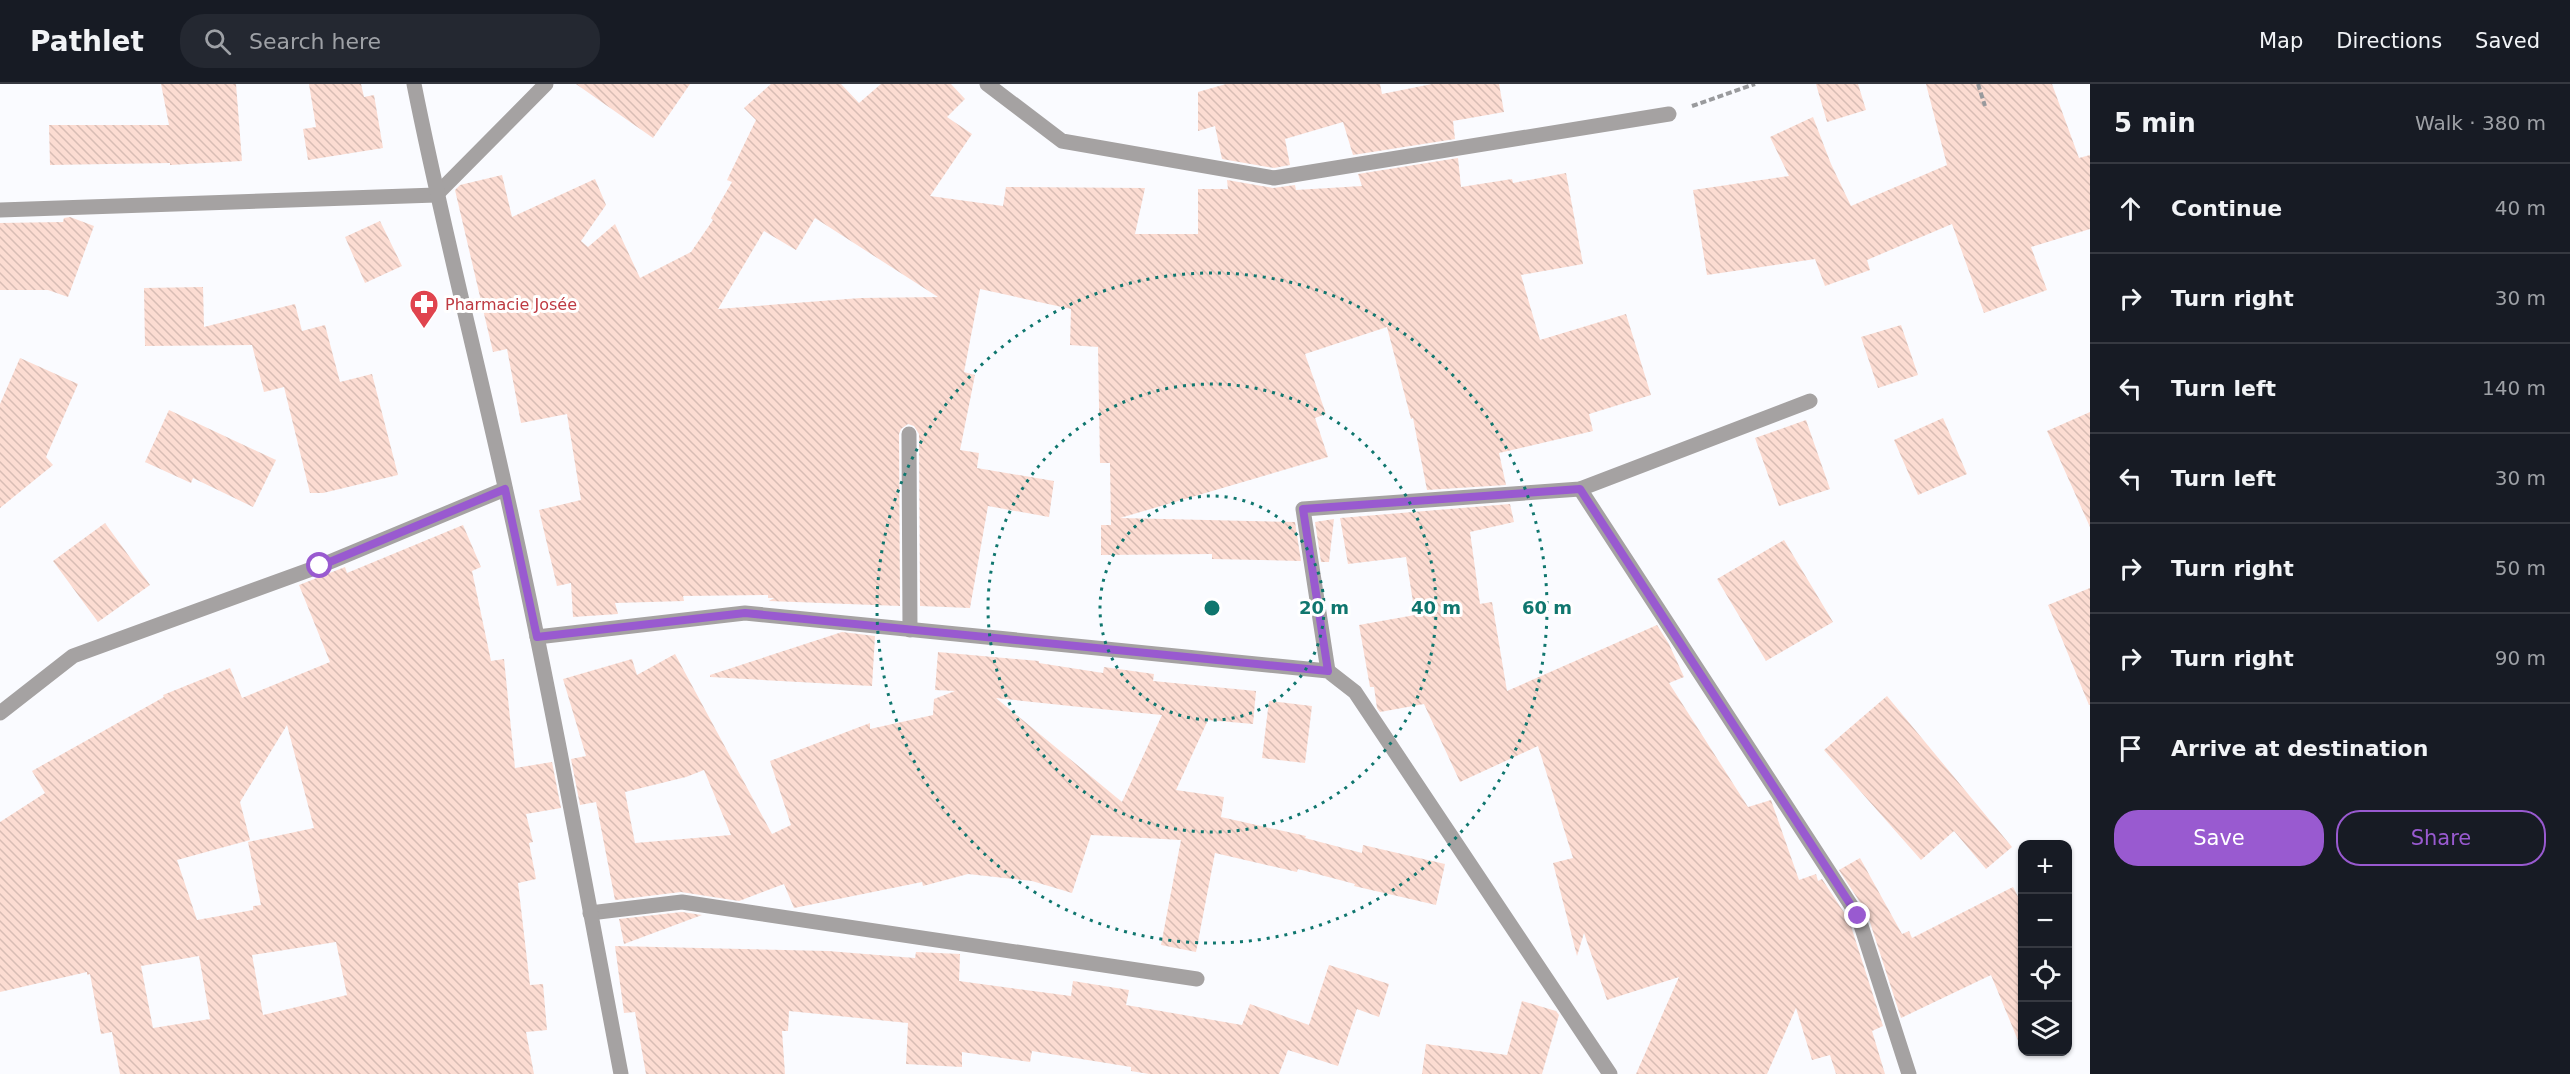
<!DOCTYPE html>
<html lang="en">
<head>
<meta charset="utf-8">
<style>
  :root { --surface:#171b24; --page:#242831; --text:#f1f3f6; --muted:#9ea1a6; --line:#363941; --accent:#995ad0 }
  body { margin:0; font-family:"DejaVu Sans",sans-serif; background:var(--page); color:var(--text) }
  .controls { position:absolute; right:18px; bottom:18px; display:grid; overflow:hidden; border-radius:12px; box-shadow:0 2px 4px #0004 }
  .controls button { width:54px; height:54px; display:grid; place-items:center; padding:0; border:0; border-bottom:2px solid var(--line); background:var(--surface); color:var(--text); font:30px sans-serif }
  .stop { position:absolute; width:18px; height:18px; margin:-14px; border:4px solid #995ad0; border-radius:50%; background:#fff }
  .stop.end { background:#995ad0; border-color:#fff; box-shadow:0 2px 6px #0008 }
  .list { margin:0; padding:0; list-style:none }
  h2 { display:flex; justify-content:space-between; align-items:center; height:78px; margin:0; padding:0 24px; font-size:26px }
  h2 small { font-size:20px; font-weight:400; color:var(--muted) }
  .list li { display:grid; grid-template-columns:39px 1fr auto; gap:18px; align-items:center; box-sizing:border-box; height:90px; padding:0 24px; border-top:2px solid var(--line) }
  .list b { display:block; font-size:22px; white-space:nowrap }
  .list em { font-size:20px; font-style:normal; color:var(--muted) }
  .actions { display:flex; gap:12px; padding:18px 24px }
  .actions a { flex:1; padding:14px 0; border:2px solid var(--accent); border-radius:24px; text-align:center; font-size:21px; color:var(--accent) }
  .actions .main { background:var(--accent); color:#fff }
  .icon { flex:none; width:33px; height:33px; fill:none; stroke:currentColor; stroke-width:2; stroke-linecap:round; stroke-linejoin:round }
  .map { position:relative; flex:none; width:2090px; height:990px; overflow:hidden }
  header { display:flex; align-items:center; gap:36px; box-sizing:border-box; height:84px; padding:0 30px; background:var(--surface); border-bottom:2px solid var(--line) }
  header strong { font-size:28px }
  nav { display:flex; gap:33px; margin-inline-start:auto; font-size:21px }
  .search { width:420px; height:54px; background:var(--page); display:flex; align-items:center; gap:15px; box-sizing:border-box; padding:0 21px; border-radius:24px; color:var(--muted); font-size:22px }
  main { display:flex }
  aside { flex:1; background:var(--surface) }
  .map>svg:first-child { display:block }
  .building { fill:url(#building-back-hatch); fill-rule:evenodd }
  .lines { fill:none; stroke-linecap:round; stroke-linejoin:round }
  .path { stroke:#999a9d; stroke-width:4; stroke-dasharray:6 3; stroke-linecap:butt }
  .service { stroke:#a5a2a2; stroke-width:15 }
  .minor { stroke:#a5a2a2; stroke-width:15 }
  .tertiary { stroke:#a5a2a2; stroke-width:15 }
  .route { stroke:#995ad0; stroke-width:8 }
  .ring { fill:none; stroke:#0f766e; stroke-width:3; stroke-dasharray:3 6 }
  .labels { text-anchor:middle; stroke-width:6; stroke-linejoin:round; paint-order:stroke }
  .health-label { font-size:16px; fill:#be3a42; stroke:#fff; text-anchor:start }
  .centre { fill:#0f766e; stroke:#fff; stroke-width:3 }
  .ring-label { font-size:18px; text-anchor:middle; font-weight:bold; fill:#0f766e; stroke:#fff; stroke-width:6; stroke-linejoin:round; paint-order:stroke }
</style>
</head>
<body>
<header>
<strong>Pathlet</strong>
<div class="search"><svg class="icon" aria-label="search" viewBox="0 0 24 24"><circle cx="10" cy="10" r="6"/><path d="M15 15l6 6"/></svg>Search here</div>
<nav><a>Map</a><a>Directions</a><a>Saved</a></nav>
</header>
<main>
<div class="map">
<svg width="2090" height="990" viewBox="0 0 2090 990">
  <defs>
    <pattern id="building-back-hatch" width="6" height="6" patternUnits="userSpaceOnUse" patternTransform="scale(1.5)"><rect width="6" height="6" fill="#fcdcd2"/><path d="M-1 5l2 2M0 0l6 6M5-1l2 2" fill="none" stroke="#d8bdb5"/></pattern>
  </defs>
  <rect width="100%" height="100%" fill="#fafbff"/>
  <path class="building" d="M 161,0 L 236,0 L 242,77 L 170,81 L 170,79 L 50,81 L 49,41 L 169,41 Z
    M 309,0 L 361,0 L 364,13 L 374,11 L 383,64 L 308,76 L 303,45 L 316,43 Z
    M 576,0 L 690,0 L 653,54 Z
    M 771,0 L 841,0 L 859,19 L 881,0 L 951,0 L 965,15 L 947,33 L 972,50 L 930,112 L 1003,122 L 1006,103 L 1145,104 L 1135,150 L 1198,150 L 1198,105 L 1228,105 L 1227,96 L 1273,104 L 1295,101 L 1296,106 L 1362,102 L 1358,90 L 1458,74 L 1461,103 L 1512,95 L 1513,99 L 1566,89 L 1583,180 L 1521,191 L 1540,256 L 1626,230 L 1651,311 L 1589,330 L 1593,347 L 1499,369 L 1506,401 L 1427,406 L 1413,334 L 1411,335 L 1387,243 L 1305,270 L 1326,330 L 1315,334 L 1328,373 L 1120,434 L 1295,438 L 1301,477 L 1212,475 L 1212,470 L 1101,471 L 1101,441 L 1111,441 L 1110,379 L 1100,379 L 1098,263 L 1070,261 L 1071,225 L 980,205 L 964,288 L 975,291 L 960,366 L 979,369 L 977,384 L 1054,397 L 1049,433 L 988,422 L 970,524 L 920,522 L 919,350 L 914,342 L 908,340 L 901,345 L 899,350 L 900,522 L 769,517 L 774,514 L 768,514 L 768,511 L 683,512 L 684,517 L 615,519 L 618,530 L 573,533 L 571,499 L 557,502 L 539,426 L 581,416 L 567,330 L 521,339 L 507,265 L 493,268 L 455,106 L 460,101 L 502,91 L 512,133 L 595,95 L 606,121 L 581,157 L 588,163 L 615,140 L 640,194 L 691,168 L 713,136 L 711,134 L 732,98 L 727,96 L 756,36 L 744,24 ZM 815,134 L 938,213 L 861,214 L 718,225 L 764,147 L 796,166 Z
    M 1226,0 L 1380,0 L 1382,10 L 1432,0 L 1499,0 L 1504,28 L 1453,37 L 1455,55 L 1353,71 L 1343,38 L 1285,55 L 1290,81 L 1274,84 L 1222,75 L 1215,42 L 1198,47 L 1198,8 Z
    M 1816,0 L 1858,0 L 1866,26 L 1827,38 Z
    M 1926,0 L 2052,0 L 2079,74 L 2090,71 L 2090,145 L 2031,163 L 2047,206 L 1984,229 L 1952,140 L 1867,176 L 1870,186 L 1825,202 L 1815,175 L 1707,191 L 1693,106 L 1789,92 L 1770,53 L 1813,33 L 1831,80 L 1851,122 L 1947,81 Z
    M 70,133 L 94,142 L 68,213 L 48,206 L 0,206 L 0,139 L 63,138 L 64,134 Z
    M 380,137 L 402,182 L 365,199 L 345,153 Z
    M 203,203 L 204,243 L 295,220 L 302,247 L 325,241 L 340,298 L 372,290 L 398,391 L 323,409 L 310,409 L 284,303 L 264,308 L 252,261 L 145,262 L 144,204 Z
    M 1901,241 L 1918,291 L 1878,304 L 1861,253 Z
    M 20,274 L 78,300 L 46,373 L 53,381 L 0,424 L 0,320 Z
    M 169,326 L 276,376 L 253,423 L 193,394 L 191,399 L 145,378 Z
    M 2090,328 L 2090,443 L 2047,347 Z
    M 1943,334 L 1967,390 L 1918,411 L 1894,356 Z
    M 1806,336 L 1830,405 L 1779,422 L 1755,354 Z
    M 1510,420 L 1514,438 L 1470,448 L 1480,520 L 1492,518 L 1507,607 L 1657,541 L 1669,560 L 1684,593 L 1669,599 L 1748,723 L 1771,716 L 1799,796 L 1816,790 L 1818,797 L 1822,795 L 1849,836 L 1883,942 L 1872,947 L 1885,990 L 1836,990 L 1830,971 L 1812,976 L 1796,924 L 1767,990 L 1636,990 L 1679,893 L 1607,916 L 1584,849 L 1577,872 L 1553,779 L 1573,774 L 1538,662 L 1460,698 L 1424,620 L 1380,628 L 1377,624 L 1374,603 L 1370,603 L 1359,541 L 1415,531 L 1406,473 L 1348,480 L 1340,434 Z
    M 1334,435 L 1329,478 L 1321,478 L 1315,438 Z
    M 105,439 L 150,501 L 98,538 L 53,477 Z
    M 463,441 L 481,483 L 472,487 L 491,577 L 504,575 L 515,684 L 552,678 L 561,724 L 526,730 L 533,758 L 529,759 L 536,795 L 518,799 L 530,901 L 543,900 L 547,946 L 526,948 L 534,990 L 120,990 L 112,948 L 101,950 L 90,890 L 87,891 L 87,888 L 0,908 L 0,738 L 45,709 L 32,687 L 164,613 L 163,611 L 230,584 L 242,614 L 330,578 L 299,501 L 345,483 L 347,489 ZM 287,641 L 314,744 L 248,758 L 261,821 L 253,822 L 253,826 L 197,836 L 177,776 L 250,756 L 240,718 ZM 336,858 L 347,911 L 263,931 L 252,871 ZM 199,872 L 210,935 L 153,944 L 141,882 Z
    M 1784,456 L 1833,538 L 1766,577 L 1717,495 Z
    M 2090,504 L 2090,621 L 2089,621 L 2048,521 Z
    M 842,548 L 875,552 L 872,602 L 710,593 L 710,591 Z
    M 938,568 L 1039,577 L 1039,579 L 1103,589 L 1104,583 L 1154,590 L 1153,597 L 1256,607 L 1253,640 L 1208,636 L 1176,706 L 1224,713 L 1221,733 L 1306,752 L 1305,754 L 1362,769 L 1363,761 L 1445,780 L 1436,821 L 1354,802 L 1355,800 L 1298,785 L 1297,788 L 1215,769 L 1196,868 L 1161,861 L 1181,756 L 1091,751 L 1072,809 L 1032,797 L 968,790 L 923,802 L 922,798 L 794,824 L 784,800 L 739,817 L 681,808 L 615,816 L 596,718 L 580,721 L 571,675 L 586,672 L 563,595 L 632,575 L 637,591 L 675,570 L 772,750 L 791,741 L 770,677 L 870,639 L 870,645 L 933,631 L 934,615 L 955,607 L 935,606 ZM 996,614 L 1080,623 L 1162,631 L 1122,718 ZM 704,686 L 731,751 L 635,759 L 625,708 L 686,693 Z
    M 1887,612 L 2012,763 L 1986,785 L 1954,747 L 1921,776 L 1824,666 Z
    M 1269,617 L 1312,622 L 1305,679 L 1262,674 Z
    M 1860,774 L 1902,850 L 1909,847 L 1912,854 L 2013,803 L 2022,820 L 2022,966 L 1991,891 L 1901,934 L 1867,829 L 1839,786 Z
    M 682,828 L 702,831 L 624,860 L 619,835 Z
    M 615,862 L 828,867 L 915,874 L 916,868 L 960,870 L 959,897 L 1071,912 L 1073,897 L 1129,906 L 1126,921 L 1242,941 L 1250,920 L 1309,941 L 1329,881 L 1389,900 L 1379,933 L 1357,925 L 1338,982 L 1288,966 L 1279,990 L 1149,990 L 1131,987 L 1131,983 L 1032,967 L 1030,978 L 962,968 L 962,983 L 906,980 L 908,939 L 789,927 L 788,947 L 782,947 L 785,990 L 646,990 L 635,928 L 624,929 Z
    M 1522,917 L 1556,927 L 1559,931 L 1542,990 L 1422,990 L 1426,960 L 1507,971 Z"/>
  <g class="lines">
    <path class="path" d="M 1978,0 L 1985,22
      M 1692,22 L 1755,0"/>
    <path class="service" d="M 909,350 L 910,546
      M 1328,587 L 1303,425 L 1580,405 L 1810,317"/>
    <path class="minor" d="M 987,0 L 1062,57 L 1274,94 L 1669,30
      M 0,126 L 436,111 L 546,0
      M 1580,405 L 1858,832 L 1909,990
      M 537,553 L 745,529 L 1328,587 L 1355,608 L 1610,990
      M 0,629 L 73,572 L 320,482 L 505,405
      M 590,829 L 682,818 L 1197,895"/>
    <path class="tertiary" d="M 414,0 C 441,136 476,271 506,407 C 549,600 584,795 621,990"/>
  </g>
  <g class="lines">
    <path class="route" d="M 320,482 L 505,405 L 537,553 L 745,529 L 1328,587 L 1303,425 L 1580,405 L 1858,832"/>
  </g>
  <g class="ring">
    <circle cx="1212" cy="524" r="112"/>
    <circle cx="1212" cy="524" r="224"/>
    <circle cx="1212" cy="524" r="335"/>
  </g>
  <defs>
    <g id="pharmacy-pin" transform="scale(1.5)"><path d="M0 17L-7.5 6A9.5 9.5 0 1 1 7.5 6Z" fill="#e0444e" stroke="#fff"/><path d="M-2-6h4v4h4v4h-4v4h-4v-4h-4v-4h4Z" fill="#fff"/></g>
  </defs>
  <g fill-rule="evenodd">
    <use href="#pharmacy-pin" x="424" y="220"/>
  </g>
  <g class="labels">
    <g class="health-label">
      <text x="445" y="226">Pharmacie Josée</text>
    </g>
  </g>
  <circle cx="1212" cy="524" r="9" class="centre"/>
  <g class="ring-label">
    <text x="1324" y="530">20 m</text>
    <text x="1436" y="530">40 m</text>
    <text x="1547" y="530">60 m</text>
  </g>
</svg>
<div class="controls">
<button>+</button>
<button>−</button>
<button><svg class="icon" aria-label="locate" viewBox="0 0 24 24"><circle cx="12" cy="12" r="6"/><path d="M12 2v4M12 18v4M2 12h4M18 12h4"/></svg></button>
<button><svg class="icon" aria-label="layers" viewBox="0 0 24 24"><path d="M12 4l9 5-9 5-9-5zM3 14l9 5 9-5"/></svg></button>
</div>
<div class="stop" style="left:320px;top:482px"></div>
<div class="stop end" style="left:1858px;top:832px"></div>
</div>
<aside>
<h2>5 min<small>Walk · 380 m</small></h2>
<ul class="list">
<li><svg class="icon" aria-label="ahead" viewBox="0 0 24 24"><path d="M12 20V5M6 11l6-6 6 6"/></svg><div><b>Continue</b></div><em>40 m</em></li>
<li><svg class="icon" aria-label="right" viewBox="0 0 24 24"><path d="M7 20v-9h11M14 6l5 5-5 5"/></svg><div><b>Turn right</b></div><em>30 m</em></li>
<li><svg class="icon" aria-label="left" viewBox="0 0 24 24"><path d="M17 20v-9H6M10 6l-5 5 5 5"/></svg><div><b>Turn left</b></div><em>140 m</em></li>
<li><svg class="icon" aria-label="left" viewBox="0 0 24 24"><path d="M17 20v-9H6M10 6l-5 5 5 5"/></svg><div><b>Turn left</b></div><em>30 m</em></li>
<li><svg class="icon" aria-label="right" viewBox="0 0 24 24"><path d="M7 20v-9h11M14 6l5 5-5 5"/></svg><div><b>Turn right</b></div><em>50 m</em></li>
<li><svg class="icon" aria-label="right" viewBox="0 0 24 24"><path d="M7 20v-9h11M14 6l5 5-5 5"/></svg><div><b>Turn right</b></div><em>90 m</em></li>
<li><svg class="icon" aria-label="arrive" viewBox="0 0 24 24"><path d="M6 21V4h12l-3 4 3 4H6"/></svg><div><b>Arrive at destination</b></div></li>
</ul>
<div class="actions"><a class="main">Save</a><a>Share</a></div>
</aside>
</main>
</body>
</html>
